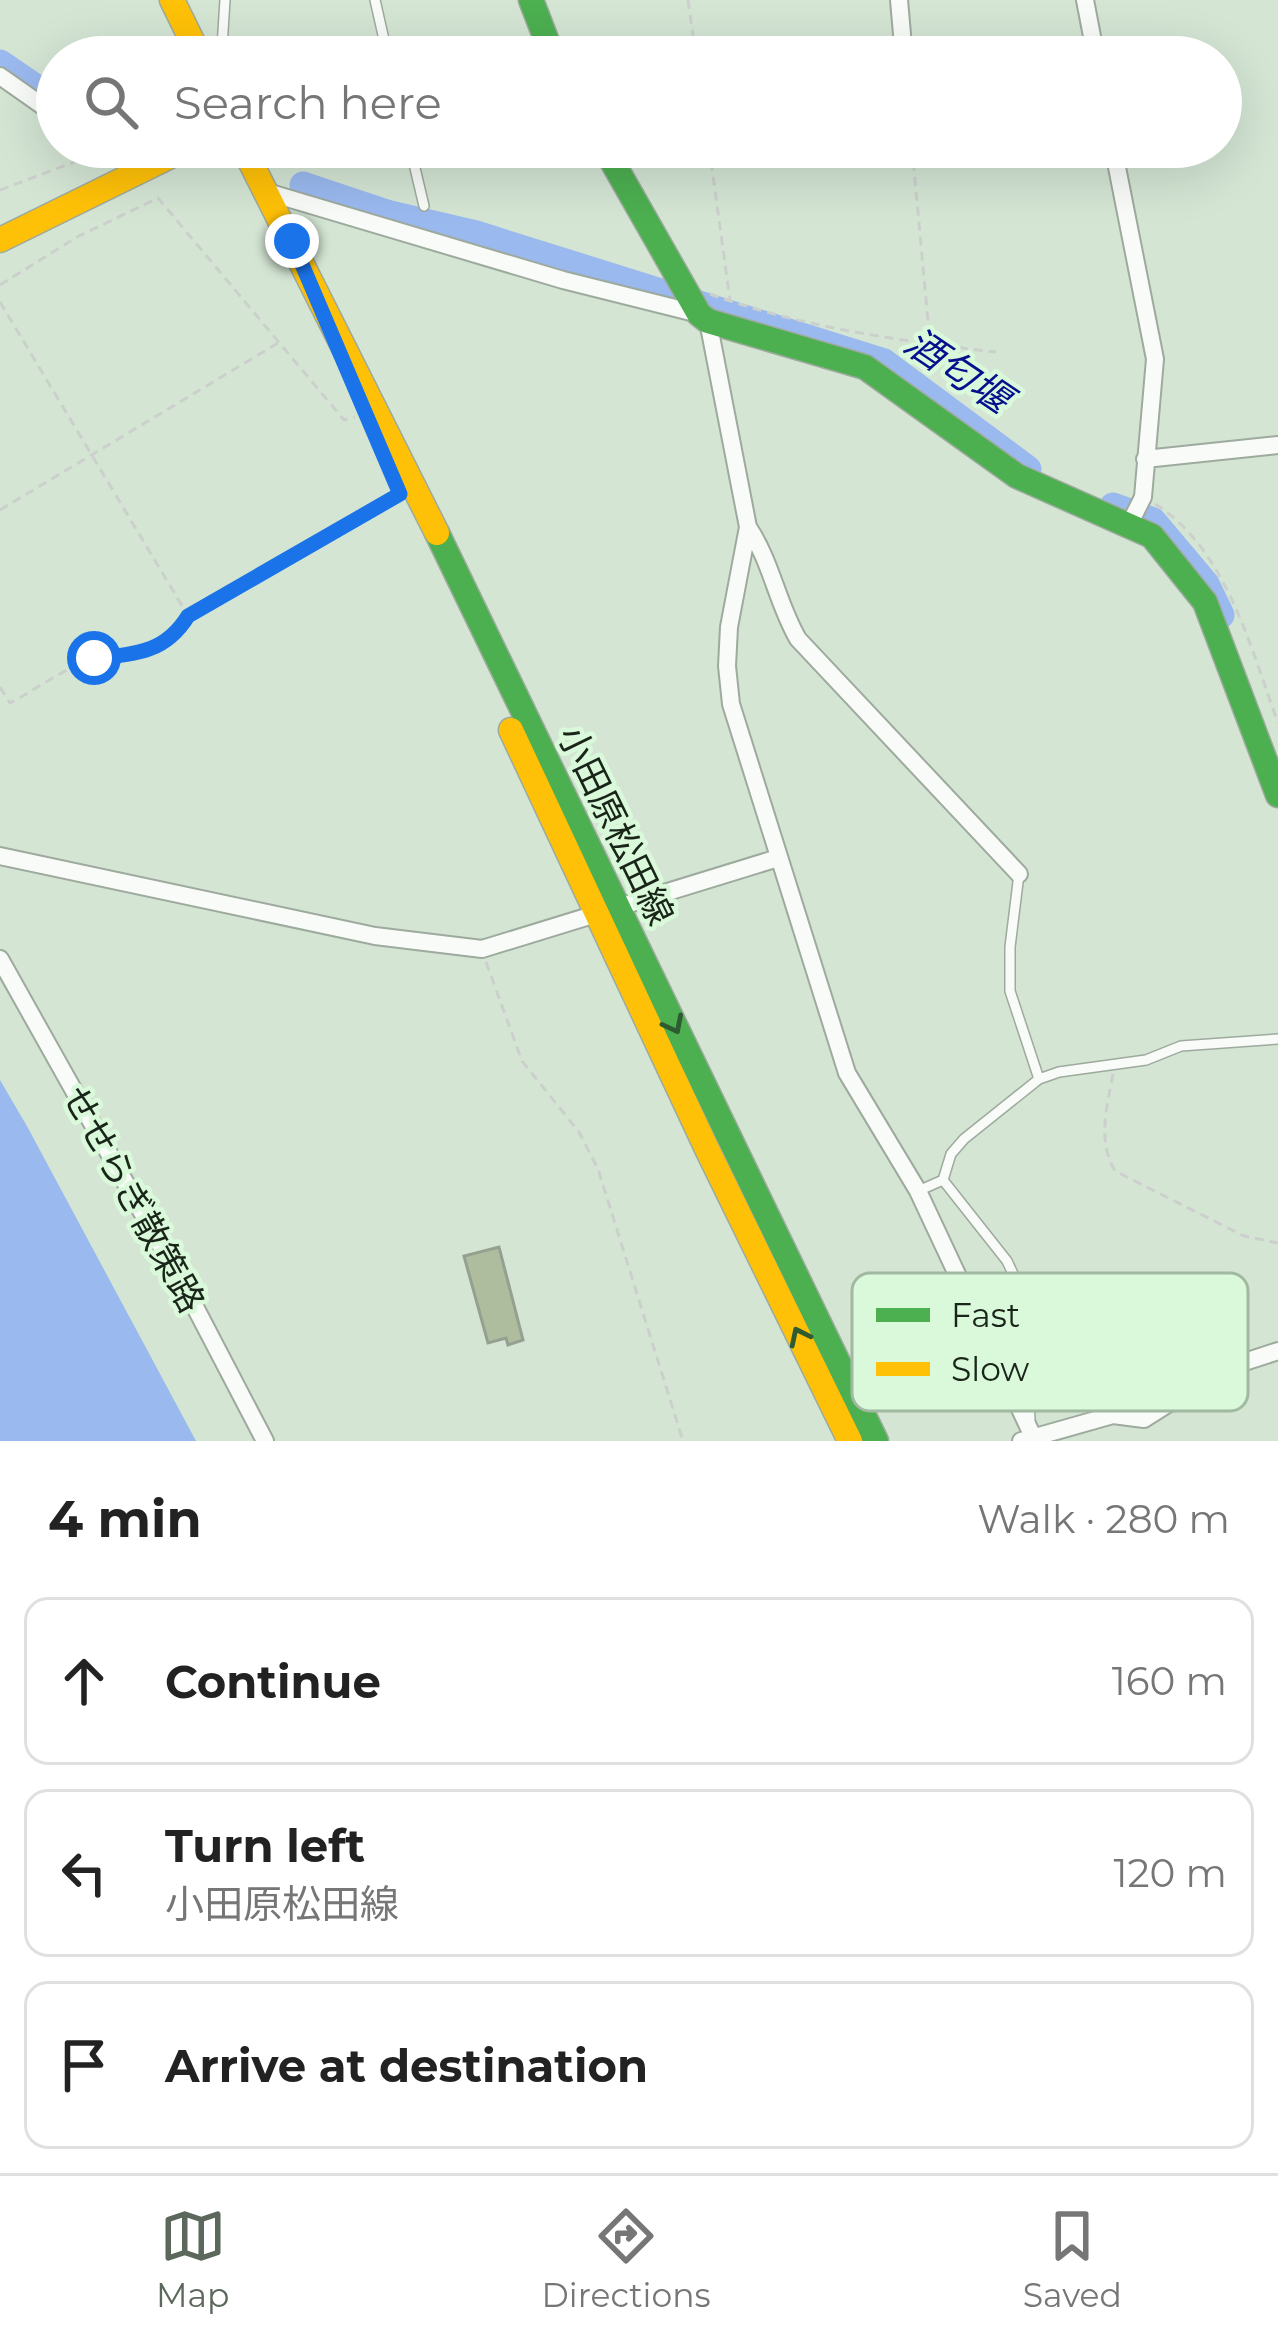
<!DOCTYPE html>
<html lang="en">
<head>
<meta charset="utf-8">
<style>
  :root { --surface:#fff; --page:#f2f2f2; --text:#222; --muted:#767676; --line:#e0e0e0; --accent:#5b685b }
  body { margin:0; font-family:Montserrat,"Noto Sans JP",sans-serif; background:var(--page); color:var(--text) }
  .stop { position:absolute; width:36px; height:36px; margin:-27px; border:9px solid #1a73e8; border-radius:50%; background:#fff }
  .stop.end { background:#1a73e8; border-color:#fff; box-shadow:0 3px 12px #0008 }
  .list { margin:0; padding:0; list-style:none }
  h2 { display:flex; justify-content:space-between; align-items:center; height:156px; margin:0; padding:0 48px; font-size:51px }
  h2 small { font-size:39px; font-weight:400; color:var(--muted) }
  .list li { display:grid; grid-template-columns:78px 1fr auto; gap:36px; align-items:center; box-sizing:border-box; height:168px; margin:0 24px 24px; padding:0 24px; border:3px solid var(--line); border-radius:24px }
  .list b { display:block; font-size:45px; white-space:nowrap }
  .list p { margin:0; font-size:39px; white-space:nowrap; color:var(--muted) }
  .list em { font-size:39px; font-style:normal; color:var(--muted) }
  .icon { flex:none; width:66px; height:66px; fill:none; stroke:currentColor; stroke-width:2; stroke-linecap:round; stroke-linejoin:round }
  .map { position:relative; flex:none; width:1278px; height:1441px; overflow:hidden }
  .search { position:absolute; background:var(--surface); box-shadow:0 12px 48px #0002; left:36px; right:36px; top:36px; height:132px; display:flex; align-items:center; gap:30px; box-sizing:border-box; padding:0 42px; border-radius:66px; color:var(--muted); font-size:45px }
  .sheet { height:732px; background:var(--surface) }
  nav { display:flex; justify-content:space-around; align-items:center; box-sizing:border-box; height:168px; border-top:3px solid var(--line); background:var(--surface); font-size:33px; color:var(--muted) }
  nav a { display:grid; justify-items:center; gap:6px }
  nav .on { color:var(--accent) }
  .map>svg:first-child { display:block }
  .water { fill:#9ab9ef }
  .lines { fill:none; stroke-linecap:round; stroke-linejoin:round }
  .river { stroke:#9ab9ef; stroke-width:27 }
  .building { fill:#aebd9e; stroke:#95a091; stroke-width:3 }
  .lane-casing { stroke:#9daa9d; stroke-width:12 }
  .street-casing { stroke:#9daa9d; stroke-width:20 }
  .fast-casing { stroke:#9daa9d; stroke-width:27 }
  .slow-casing { stroke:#9daa9d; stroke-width:27 }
  .path { stroke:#ccd0cc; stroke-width:3; stroke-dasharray:9 6; stroke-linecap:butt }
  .lane { stroke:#f9fbf9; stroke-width:9 }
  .street { stroke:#f9fbf9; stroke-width:16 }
  .fast { stroke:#4caf50; stroke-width:24 }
  .slow { stroke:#ffc107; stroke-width:24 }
  .oneway { stroke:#2e5c30 }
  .route { stroke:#1a73e8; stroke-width:15 }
  .labels { text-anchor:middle; stroke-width:9; stroke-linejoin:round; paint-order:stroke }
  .street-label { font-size:36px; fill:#1a251a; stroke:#daf9da }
  .water-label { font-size:39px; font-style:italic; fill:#060f8d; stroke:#daf9da }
  .key { fill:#daf9da; stroke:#a0b9a0; stroke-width:3 }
  .key-label { font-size:33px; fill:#1a251a }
</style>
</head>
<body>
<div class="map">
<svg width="1278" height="1441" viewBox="0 0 1278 1441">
  <rect width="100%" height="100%" fill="#d4e5d4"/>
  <path class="water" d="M 0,1080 L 28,1128 L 196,1441 L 0,1441 Z"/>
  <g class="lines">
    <path class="river" d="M 0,63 L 57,102
      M 303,185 L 390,214 L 476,234 L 884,362 L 1028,469
      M 1113,506 L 1153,521 L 1206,584 L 1221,615"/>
  </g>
  <path class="building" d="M 499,1247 L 523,1340 L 508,1345 L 506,1338 L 488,1343 L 464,1256 Z"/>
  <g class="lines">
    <g class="lane-casing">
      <path id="lane" d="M 375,0 L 388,57
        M 210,57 L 222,47 L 225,0
        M 410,147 L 424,206
        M 1019,874 L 1010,947 L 1010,991 L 1039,1079
        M 943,1180 L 1007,1261 L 1022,1293 L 1030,1419
        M 918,1191 L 943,1180 L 951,1154 L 964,1139 L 1039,1079 L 1059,1072 L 1146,1060 L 1181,1046 L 1278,1039"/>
    </g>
    <g class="street-casing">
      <path id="street" d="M 899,0 L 904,57
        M 1085,0 L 1096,57
        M 0,76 L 57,116
        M 1113,147 L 1155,359 L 1143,497 L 1130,523
        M 267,192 L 563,280 L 699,314
        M 708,321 L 748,527 L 729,627 L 727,666 L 731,704 L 847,1073 L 918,1191 L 1035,1441
        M 1145,459 L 1278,445
        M 748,527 C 772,563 777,603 798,639 L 1019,874
        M 0,856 L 375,936 L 482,949 L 778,858
        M 0,959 L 194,1305 L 265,1441
        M 1021,1441 L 1113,1415 L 1144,1419 L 1223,1369 L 1278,1351"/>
    </g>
    <g class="fast-casing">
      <path id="fast" d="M 531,0 L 553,57
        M 604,147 L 699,314 L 708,321 L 865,367 L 1017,476 L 1152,536 L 1205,602 L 1278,795
        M 437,533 L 876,1441"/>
    </g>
    <g class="slow-casing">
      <path id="slow" d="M 172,0 L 200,57
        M 243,147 L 437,533
        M 0,240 L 189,147
        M 511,730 L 707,1149 L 850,1441"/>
    </g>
    <path class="path" d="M 688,0 L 696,57
      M 709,147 L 730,300
      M 912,147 L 930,343
      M 0,190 L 114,147
      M 0,285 L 77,237 L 158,198 L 344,420 L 355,417
      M 710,294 C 801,327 900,341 996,352
      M 0,302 L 187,614
      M 1155,504 C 1226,548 1251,649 1278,723
      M 0,510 L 278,343
      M 0,687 L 10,703 C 37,689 67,666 96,658 C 138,647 162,658 188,616 L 398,495
      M 486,962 L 522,1061 L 579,1132 L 598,1169 L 683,1441
      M 1113,1074 C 1107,1107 1097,1140 1115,1171 L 1244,1236 L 1278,1243"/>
    <use href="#lane" class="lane"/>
    <use href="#street" class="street"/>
    <use href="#fast" class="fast"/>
    <use href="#slow" class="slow"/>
  </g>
  <defs><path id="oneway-chevron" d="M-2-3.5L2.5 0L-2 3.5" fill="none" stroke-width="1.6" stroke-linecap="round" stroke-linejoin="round" transform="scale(3)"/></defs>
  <g class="oneway">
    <use href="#oneway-chevron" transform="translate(674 1025) rotate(63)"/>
    <use href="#oneway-chevron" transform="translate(799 1336) rotate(-116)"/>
  </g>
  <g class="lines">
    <path class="route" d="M 94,658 C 136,654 165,653 188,616 L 400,494 L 292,241"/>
  </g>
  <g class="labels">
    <g class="street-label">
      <text transform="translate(616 825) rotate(64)" y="13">小田原松田線</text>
      <text transform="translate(134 1199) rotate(61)" y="13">せせらぎ散策路</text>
    </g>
    <g class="water-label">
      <text transform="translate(958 370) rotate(34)" y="14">酒匂堰</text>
    </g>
  </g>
  <rect x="852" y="1273" width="396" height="138" rx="18" class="key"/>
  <rect x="876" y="1308" width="54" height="14" fill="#4caf50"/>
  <rect x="876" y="1362" width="54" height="14" fill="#ffc107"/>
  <g class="key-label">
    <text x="951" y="1327">Fast</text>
    <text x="951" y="1381">Slow</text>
  </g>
</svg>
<div class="stop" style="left:94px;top:658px"></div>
<div class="stop end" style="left:292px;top:241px"></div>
<div class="search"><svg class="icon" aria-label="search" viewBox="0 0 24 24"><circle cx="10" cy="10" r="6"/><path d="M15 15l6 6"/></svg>Search here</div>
</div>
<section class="sheet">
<h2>4 min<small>Walk · 280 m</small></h2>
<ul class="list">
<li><svg class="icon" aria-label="ahead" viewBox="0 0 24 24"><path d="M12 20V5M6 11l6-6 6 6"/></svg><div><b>Continue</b></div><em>160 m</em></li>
<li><svg class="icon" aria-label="left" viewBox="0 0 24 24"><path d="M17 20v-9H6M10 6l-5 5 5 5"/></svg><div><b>Turn left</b><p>小田原松田線</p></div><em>120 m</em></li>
<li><svg class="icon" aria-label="arrive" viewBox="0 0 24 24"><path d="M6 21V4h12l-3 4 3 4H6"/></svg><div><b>Arrive at destination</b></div></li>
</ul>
</section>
<nav>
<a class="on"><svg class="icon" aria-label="map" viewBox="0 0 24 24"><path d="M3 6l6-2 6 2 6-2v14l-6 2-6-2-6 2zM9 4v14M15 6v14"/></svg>Map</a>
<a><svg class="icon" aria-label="directions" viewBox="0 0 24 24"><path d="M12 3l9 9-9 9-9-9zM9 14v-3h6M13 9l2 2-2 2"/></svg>Directions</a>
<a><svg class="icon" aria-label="saved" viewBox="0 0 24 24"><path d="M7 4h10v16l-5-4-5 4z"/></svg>Saved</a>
</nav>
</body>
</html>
